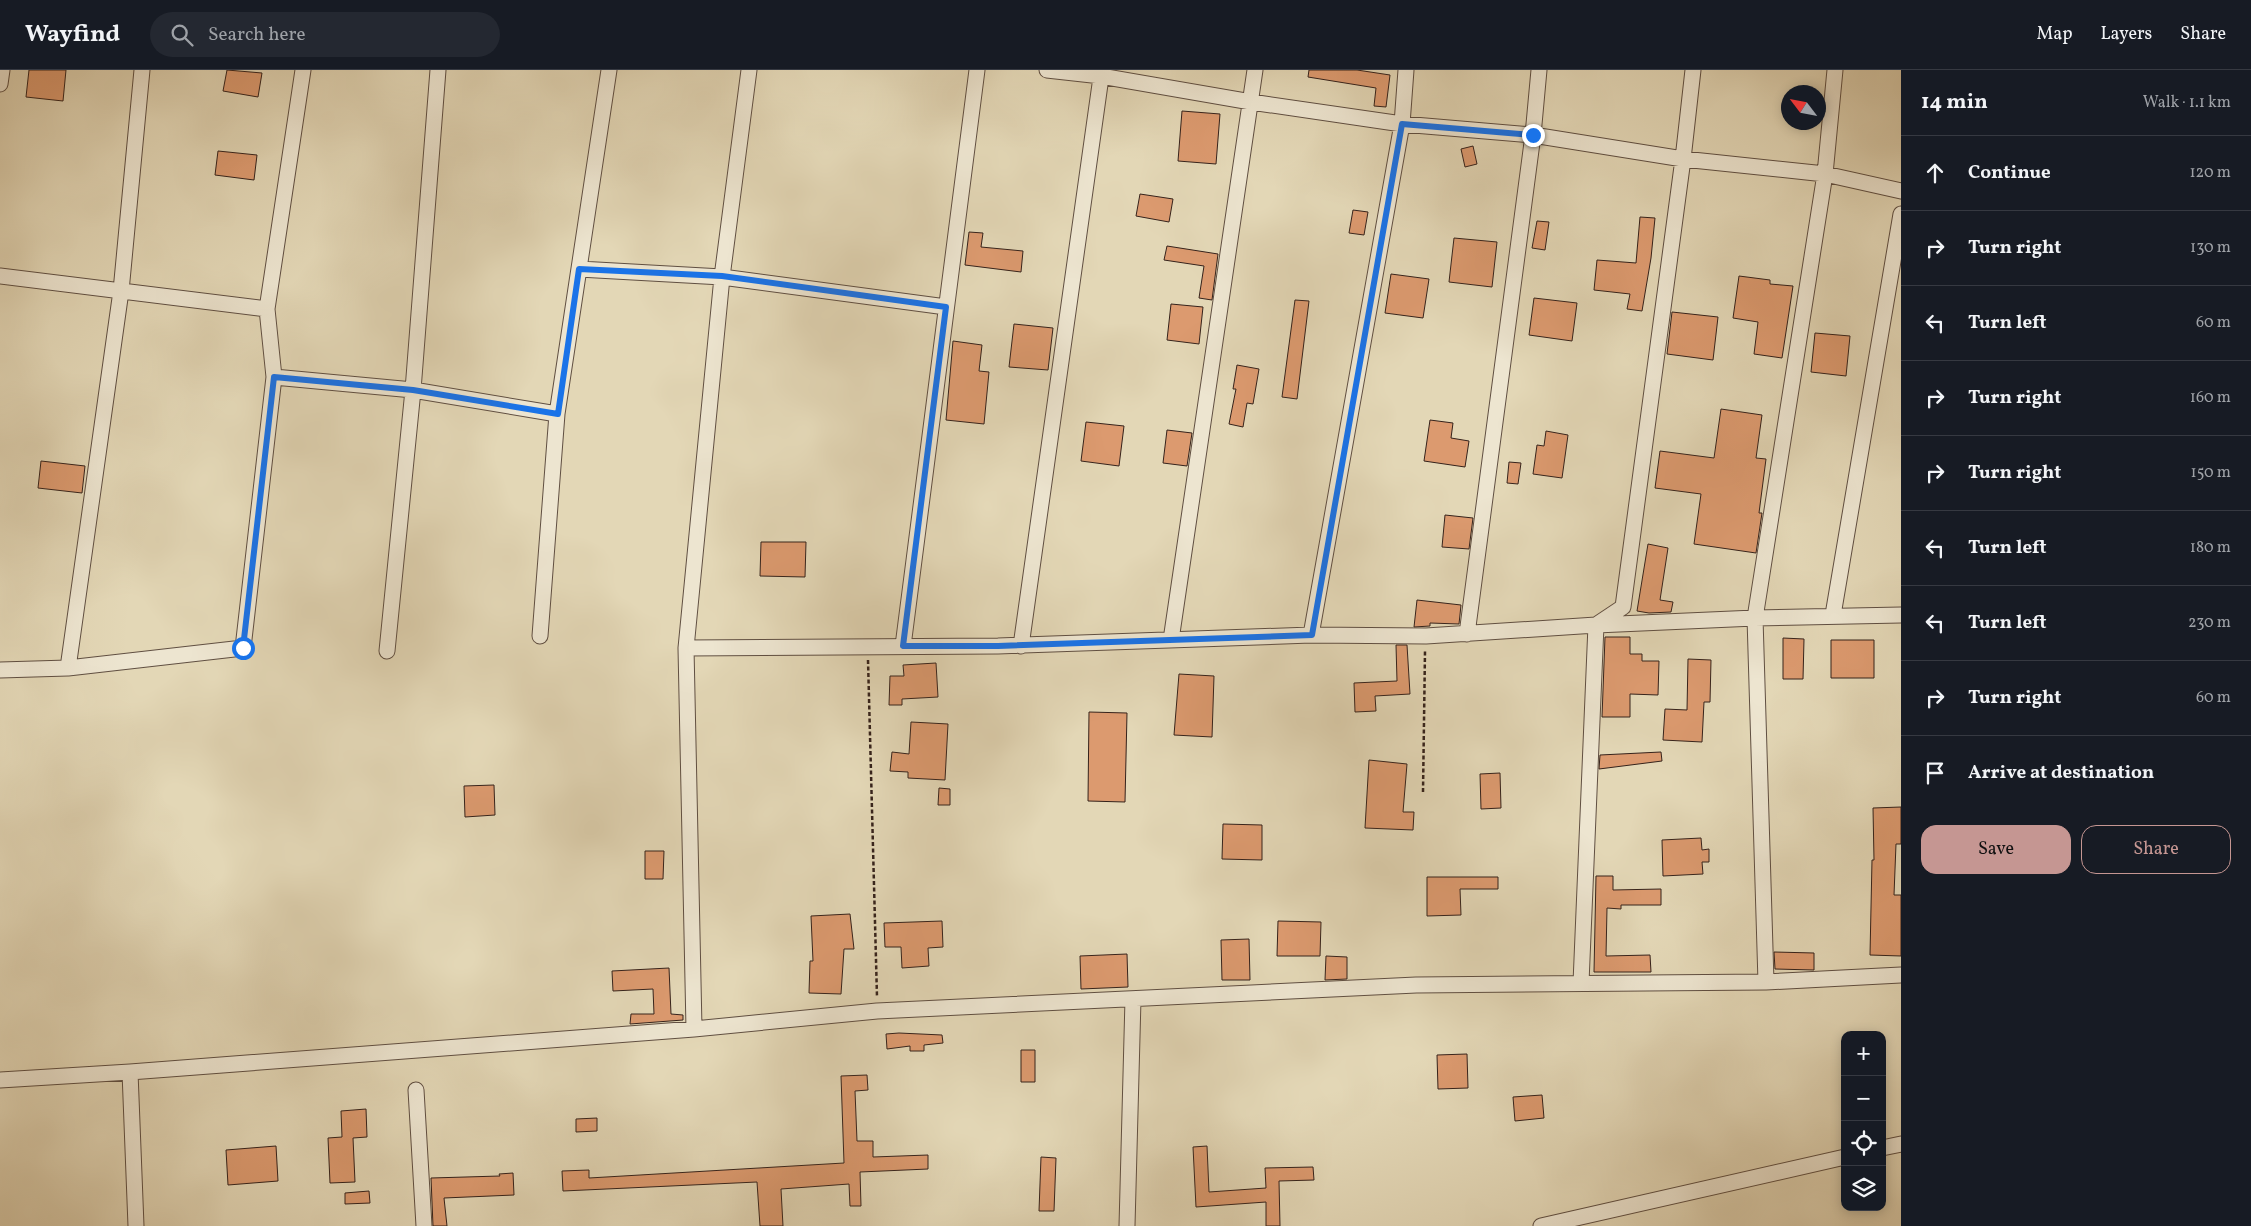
<!DOCTYPE html>
<html lang="en">
<head>
<meta charset="utf-8">
<style>
  :root { --surface:#171b24; --page:#242831; --text:#f1f3f6; --muted:#9ea1a6; --line:#363941; --accent:#c59692 }
  body { margin:0; font-family:Vollkorn,serif; background:var(--page); color:var(--text) }
  .controls { position:absolute; right:15px; bottom:15px; display:grid; overflow:hidden; border-radius:10px; box-shadow:0 2px 12px #0003 }
  .controls button { width:45px; height:45px; display:grid; place-items:center; padding:0; border:0; border-bottom:1px solid var(--line); background:var(--surface); color:var(--text); font:25px sans-serif }
  .compass { position:absolute; left:1781px; top:15px; width:45px; height:45px; border-radius:50%; background:var(--surface); box-shadow:0 2px 12px #0003; rotate:302deg }
  .stop { position:absolute; width:15px; height:15px; margin:-11px; border:4px solid #1a73e8; border-radius:50%; background:#fff }
  .stop.end { background:#1a73e8; border-color:#fff; box-shadow:0 1px 5px #0008 }
  .list { margin:0; padding:0; list-style:none }
  h2 { display:flex; justify-content:space-between; align-items:center; height:65px; margin:0; padding:0 20px; font-size:21px }
  h2 small { font-size:16px; font-weight:400; color:var(--muted) }
  .list li { display:grid; grid-template-columns:32px 1fr auto; gap:15px; align-items:center; box-sizing:border-box; height:75px; padding:0 20px; border-top:1px solid var(--line) }
  .list b { display:block; font-size:19px; white-space:nowrap }
  .list em { font-size:16px; font-style:normal; color:var(--muted) }
  .actions { display:flex; gap:10px; padding:15px 20px }
  .actions a { flex:1; padding:11px 0; border:1px solid var(--accent); border-radius:15px; text-align:center; font-size:18px; color:var(--accent) }
  .actions .main { background:var(--accent); color:#111 }
  .icon { flex:none; width:28px; height:28px; fill:none; stroke:currentColor; stroke-width:2; stroke-linecap:round; stroke-linejoin:round }
  .map { position:relative; flex:none; width:1901px; height:1156px; overflow:hidden }
  header { display:flex; align-items:center; gap:30px; box-sizing:border-box; height:70px; padding:0 25px; background:var(--surface); border-bottom:1px solid var(--line) }
  header strong { font-size:24px }
  nav { display:flex; gap:28px; margin-inline-start:auto; font-size:18px }
  .search { width:350px; height:45px; background:var(--page); display:flex; align-items:center; gap:12px; box-sizing:border-box; padding:0 18px; border-radius:28px; color:var(--muted); font-size:19px }
  main { display:flex }
  aside { flex:1; background:var(--surface) }
  .map>svg:first-child { display:block }
  .building { fill:#dc9a6f; stroke:#35221b }
  .lines { fill:none; stroke-linecap:round; stroke-linejoin:round }
  .street-casing { stroke:#604f42; stroke-width:17 }
  .path { stroke:#35221b; stroke-width:2.5; stroke-dasharray:4 2.5; stroke-linecap:butt }
  .street { stroke:#ede5d0; stroke-width:15 }
  .route { stroke:#1a73e8; stroke-width:6 }
</style>
</head>
<body>
<header>
<strong>Wayfind</strong>
<div class="search"><svg class="icon" aria-label="search" viewBox="0 0 24 24"><circle cx="10" cy="10" r="6"/><path d="M15 15l6 6"/></svg>Search here</div>
<nav><a>Map</a><a>Layers</a><a>Share</a></nav>
</header>
<main>
<div class="map">
<svg width="1901" height="1156" viewBox="0 0 1901 1156">
  <rect width="100%" height="100%" fill="#e3d7b6"/>
  <filter id="stains"><feTurbulence type="fractalNoise" baseFrequency=".004" numOctaves="4"/><feColorMatrix values="0 0 0 0 .2 0 0 0 0 .09 0 0 0 0 .02 0 0 0 .5 -.17"/></filter>
  <radialGradient id="worn" r=".72"><stop offset=".6" stop-color="#630" stop-opacity="0"/><stop offset="1" stop-color="#630" stop-opacity=".3"/></radialGradient>
  <path class="building" d="M 29,0 L 66,0 L 63,31 L 26,27 Z
    M 227,0 L 262,3 L 258,27 L 223,21 Z
    M 1309,0 L 1357,0 L 1390,5 L 1386,37 L 1374,36 L 1376,18 L 1308,7 Z
    M 1182,41 L 1220,44 L 1216,94 L 1178,91 Z
    M 1473,76 L 1477,94 L 1465,97 L 1461,79 Z
    M 218,81 L 257,85 L 254,110 L 215,105 Z
    M 1140,124 L 1173,129 L 1169,152 L 1136,146 Z
    M 1353,140 L 1368,142 L 1364,165 L 1349,163 Z
    M 1640,147 L 1655,148 L 1651,188 L 1642,241 L 1627,239 L 1630,224 L 1594,220 L 1597,190 L 1636,193 Z
    M 1537,151 L 1549,152 L 1545,180 L 1532,178 Z
    M 969,162 L 983,163 L 981,177 L 1023,181 L 1021,202 L 965,195 Z
    M 1454,168 L 1497,172 L 1492,217 L 1449,212 Z
    M 1167,176 L 1218,184 L 1212,230 L 1199,228 L 1204,196 L 1164,190 Z
    M 1391,204 L 1429,209 L 1423,248 L 1385,243 Z
    M 1739,206 L 1770,210 L 1770,214 L 1793,216 L 1782,288 L 1754,284 L 1758,252 L 1733,248 Z
    M 1534,228 L 1577,233 L 1572,271 L 1529,265 Z
    M 1295,230 L 1309,231 L 1297,329 L 1282,327 Z
    M 1171,234 L 1203,237 L 1199,274 L 1167,270 Z
    M 1672,242 L 1718,247 L 1713,290 L 1667,284 Z
    M 1014,254 L 1053,258 L 1048,300 L 1009,297 Z
    M 1815,263 L 1850,266 L 1846,306 L 1811,302 Z
    M 953,271 L 982,275 L 979,301 L 989,302 L 984,354 L 946,350 Z
    M 1237,295 L 1259,299 L 1253,334 L 1247,333 L 1243,357 L 1229,354 L 1236,319 L 1233,319 Z
    M 1721,339 L 1762,345 L 1756,388 L 1766,389 L 1759,443 L 1762,443 L 1756,483 L 1694,474 L 1701,424 L 1655,418 L 1660,381 L 1714,388 Z
    M 1430,350 L 1453,353 L 1451,368 L 1469,371 L 1465,397 L 1424,391 Z
    M 1086,352 L 1124,356 L 1119,396 L 1081,391 Z
    M 1167,360 L 1192,363 L 1187,396 L 1163,393 Z
    M 1546,361 L 1568,365 L 1562,408 L 1533,404 L 1537,375 L 1544,376 Z
    M 41,391 L 85,396 L 82,423 L 38,418 Z
    M 1509,392 L 1521,393 L 1518,414 L 1507,413 Z
    M 1445,445 L 1473,448 L 1469,479 L 1442,477 Z
    M 761,472 L 806,472 L 805,507 L 760,506 Z
    M 1648,474 L 1668,478 L 1660,530 L 1673,532 L 1671,542 L 1649,543 L 1637,541 Z
    M 1417,530 L 1461,535 L 1459,554 L 1430,553 L 1430,556 L 1414,557 Z
    M 1605,567 L 1630,567 L 1630,584 L 1642,584 L 1642,591 L 1659,591 L 1658,625 L 1630,624 L 1630,647 L 1602,647 Z
    M 1783,568 L 1804,569 L 1803,609 L 1783,609 Z
    M 1831,570 L 1874,570 L 1874,608 L 1831,608 Z
    M 1396,575 L 1407,575 L 1410,624 L 1375,626 L 1376,641 L 1355,642 L 1354,613 L 1397,611 Z
    M 1688,589 L 1711,590 L 1710,632 L 1704,632 L 1702,672 L 1663,670 L 1665,639 L 1687,640 Z
    M 936,593 L 938,627 L 902,629 L 902,635 L 889,635 L 890,606 L 904,606 L 903,595 Z
    M 1179,604 L 1214,606 L 1212,667 L 1174,665 Z
    M 1089,642 L 1127,643 L 1125,732 L 1088,731 Z
    M 911,652 L 948,654 L 945,710 L 908,708 L 908,702 L 890,701 L 892,682 L 909,684 Z
    M 1661,682 L 1662,691 L 1599,699 L 1600,685 Z
    M 1369,690 L 1407,694 L 1403,742 L 1414,742 L 1413,760 L 1365,758 Z
    M 1500,703 L 1501,738 L 1481,739 L 1480,704 Z
    M 494,715 L 495,745 L 465,747 L 464,716 Z
    M 939,718 L 950,719 L 950,735 L 938,735 Z
    M 1901,737 L 1901,774 L 1896,774 L 1894,825 L 1901,825 L 1901,886 L 1870,885 L 1872,790 L 1874,790 L 1873,738 Z
    M 1223,754 L 1262,755 L 1262,790 L 1222,789 Z
    M 1701,768 L 1702,780 L 1709,779 L 1709,792 L 1702,792 L 1703,804 L 1663,806 L 1662,770 Z
    M 645,781 L 664,781 L 663,809 L 645,809 Z
    M 1596,806 L 1613,806 L 1613,820 L 1661,819 L 1661,835 L 1621,835 L 1621,839 L 1607,838 L 1606,886 L 1650,885 L 1651,902 L 1594,902 Z
    M 1427,807 L 1498,807 L 1498,819 L 1460,819 L 1461,845 L 1427,846 Z
    M 850,844 L 854,879 L 844,879 L 841,924 L 809,923 L 810,891 L 813,891 L 811,846 Z
    M 942,851 L 943,877 L 928,878 L 929,896 L 902,898 L 901,877 L 885,877 L 884,853 Z
    M 1278,851 L 1321,852 L 1320,886 L 1277,886 Z
    M 1249,869 L 1250,910 L 1222,910 L 1221,870 Z
    M 1774,882 L 1814,883 L 1814,900 L 1775,899 Z
    M 1127,884 L 1128,917 L 1081,919 L 1080,886 Z
    M 1326,886 L 1347,887 L 1347,909 L 1325,910 Z
    M 669,898 L 671,944 L 683,945 L 683,950 L 630,954 L 631,944 L 654,944 L 653,919 L 613,921 L 612,901 Z
    M 899,963 L 942,965 L 943,973 L 924,975 L 924,981 L 910,981 L 910,976 L 887,979 L 886,964 Z
    M 1021,980 L 1035,980 L 1035,1012 L 1021,1012 Z
    M 1467,984 L 1468,1018 L 1438,1019 L 1437,985 Z
    M 867,1005 L 868,1020 L 855,1021 L 857,1071 L 873,1071 L 873,1087 L 928,1085 L 928,1099 L 860,1102 L 861,1136 L 850,1136 L 849,1114 L 781,1119 L 783,1156 L 760,1156 L 757,1112 L 563,1121 L 562,1101 L 589,1100 L 589,1108 L 844,1093 L 841,1006 Z
    M 1542,1025 L 1544,1048 L 1515,1051 L 1513,1027 Z
    M 366,1039 L 367,1067 L 353,1068 L 355,1112 L 330,1113 L 328,1068 L 342,1067 L 341,1041 Z
    M 597,1048 L 597,1061 L 576,1062 L 576,1049 Z
    M 276,1076 L 278,1111 L 228,1115 L 226,1080 Z
    M 1207,1076 L 1209,1122 L 1266,1118 L 1265,1098 L 1313,1097 L 1314,1110 L 1279,1111 L 1280,1156 L 1266,1156 L 1266,1132 L 1196,1137 L 1193,1077 Z
    M 1041,1087 L 1056,1088 L 1054,1141 L 1039,1141 Z
    M 513,1103 L 514,1125 L 444,1128 L 447,1156 L 433,1156 L 431,1108 L 500,1106 L 499,1104 Z
    M 369,1121 L 370,1133 L 345,1134 L 345,1123 Z"/>
  <g class="lines">
    <g class="street-casing">
      <path id="street" d="M 1047,0 L 1101,6 L 1251,32 L 1402,54 L 1533,65 L 1683,89 L 1825,104 L 1901,121
        M 0,14 L 2,0
        M 579,199 L 722,207 L 946,237
        M 0,206 L 267,239 L 274,307 L 413,320 L 557,344
        M 267,239 L 303,0
        M 1833,545 L 1901,144
        M 1467,564 L 1533,65 L 1539,0
        M 1311,565 L 1402,54 L 1406,0
        M 540,566 L 557,344 L 609,0
        M 1171,570 L 1255,0
        M 903,576 L 977,0
        M 1021,576 L 1102,0
        M 686,578 L 998,576 L 1311,565 L 1426,566 L 1596,555 L 1755,548 L 1901,545
        M 387,581 L 413,320 L 438,0
        M 68,598 L 121,221 L 142,0
        M 0,600 L 68,598 L 243,578 L 274,307
        M 1766,912 L 1755,548 L 1825,104 L 1835,0
        M 1581,913 L 1596,555 L 1623,537 L 1683,89 L 1693,0
        M 694,959 L 686,578 L 722,207 L 749,0
        M 130,1002 L 136,1156
        M 0,1010 L 130,1002 L 694,959 L 877,941 L 1416,915 L 1766,912 L 1901,905
        M 416,1020 L 424,1156
        M 1882,1078 L 1901,1074
        M 1127,1156 L 1133,929
        M 1541,1156 L 1845,1087"/>
    </g>
    <path class="path" d="M 868,590 L 877,927
      M 1423,722 L 1425,581"/>
    <use href="#street" class="street"/>
  </g>
  <g class="lines">
    <path class="route" d="M 243,578 L 274,307 L 413,320 L 558,344 L 579,199 L 722,206 L 946,237 L 903,576 L 998,576 L 1312,565 L 1402,54 L 1533,65"/>
  </g>
  <rect width="100%" height="100%" filter="url(#stains)"/>
  <rect width="100%" height="100%" fill="url(#worn)"/>
</svg>
<div class="controls">
<button>+</button>
<button>−</button>
<button><svg class="icon" aria-label="locate" viewBox="0 0 24 24"><circle cx="12" cy="12" r="6"/><path d="M12 2v4M12 18v4M2 12h4M18 12h4"/></svg></button>
<button><svg class="icon" aria-label="layers" viewBox="0 0 24 24"><path d="M12 4l9 5-9 5-9-5zM3 14l9 5 9-5"/></svg></button>
</div>
<svg class="compass" viewBox="-18 -18 36 36"><path d="M0-13l5 13h-10z" fill="#e53935"/><path d="M0 13l5-13h-10z" fill="#9ea1a6"/></svg>
<div class="stop" style="left:243px;top:578px"></div>
<div class="stop end" style="left:1533px;top:65px"></div>
</div>
<aside>
<h2>14 min<small>Walk · 1.1 km</small></h2>
<ul class="list">
<li><svg class="icon" aria-label="ahead" viewBox="0 0 24 24"><path d="M12 20V5M6 11l6-6 6 6"/></svg><div><b>Continue</b></div><em>120 m</em></li>
<li><svg class="icon" aria-label="right" viewBox="0 0 24 24"><path d="M7 20v-9h11M14 6l5 5-5 5"/></svg><div><b>Turn right</b></div><em>130 m</em></li>
<li><svg class="icon" aria-label="left" viewBox="0 0 24 24"><path d="M17 20v-9H6M10 6l-5 5 5 5"/></svg><div><b>Turn left</b></div><em>60 m</em></li>
<li><svg class="icon" aria-label="right" viewBox="0 0 24 24"><path d="M7 20v-9h11M14 6l5 5-5 5"/></svg><div><b>Turn right</b></div><em>160 m</em></li>
<li><svg class="icon" aria-label="right" viewBox="0 0 24 24"><path d="M7 20v-9h11M14 6l5 5-5 5"/></svg><div><b>Turn right</b></div><em>150 m</em></li>
<li><svg class="icon" aria-label="left" viewBox="0 0 24 24"><path d="M17 20v-9H6M10 6l-5 5 5 5"/></svg><div><b>Turn left</b></div><em>180 m</em></li>
<li><svg class="icon" aria-label="left" viewBox="0 0 24 24"><path d="M17 20v-9H6M10 6l-5 5 5 5"/></svg><div><b>Turn left</b></div><em>230 m</em></li>
<li><svg class="icon" aria-label="right" viewBox="0 0 24 24"><path d="M7 20v-9h11M14 6l5 5-5 5"/></svg><div><b>Turn right</b></div><em>60 m</em></li>
<li><svg class="icon" aria-label="arrive" viewBox="0 0 24 24"><path d="M6 21V4h12l-3 4 3 4H6"/></svg><div><b>Arrive at destination</b></div></li>
</ul>
<div class="actions"><a class="main">Save</a><a>Share</a></div>
</aside>
</main>
</body>
</html>
